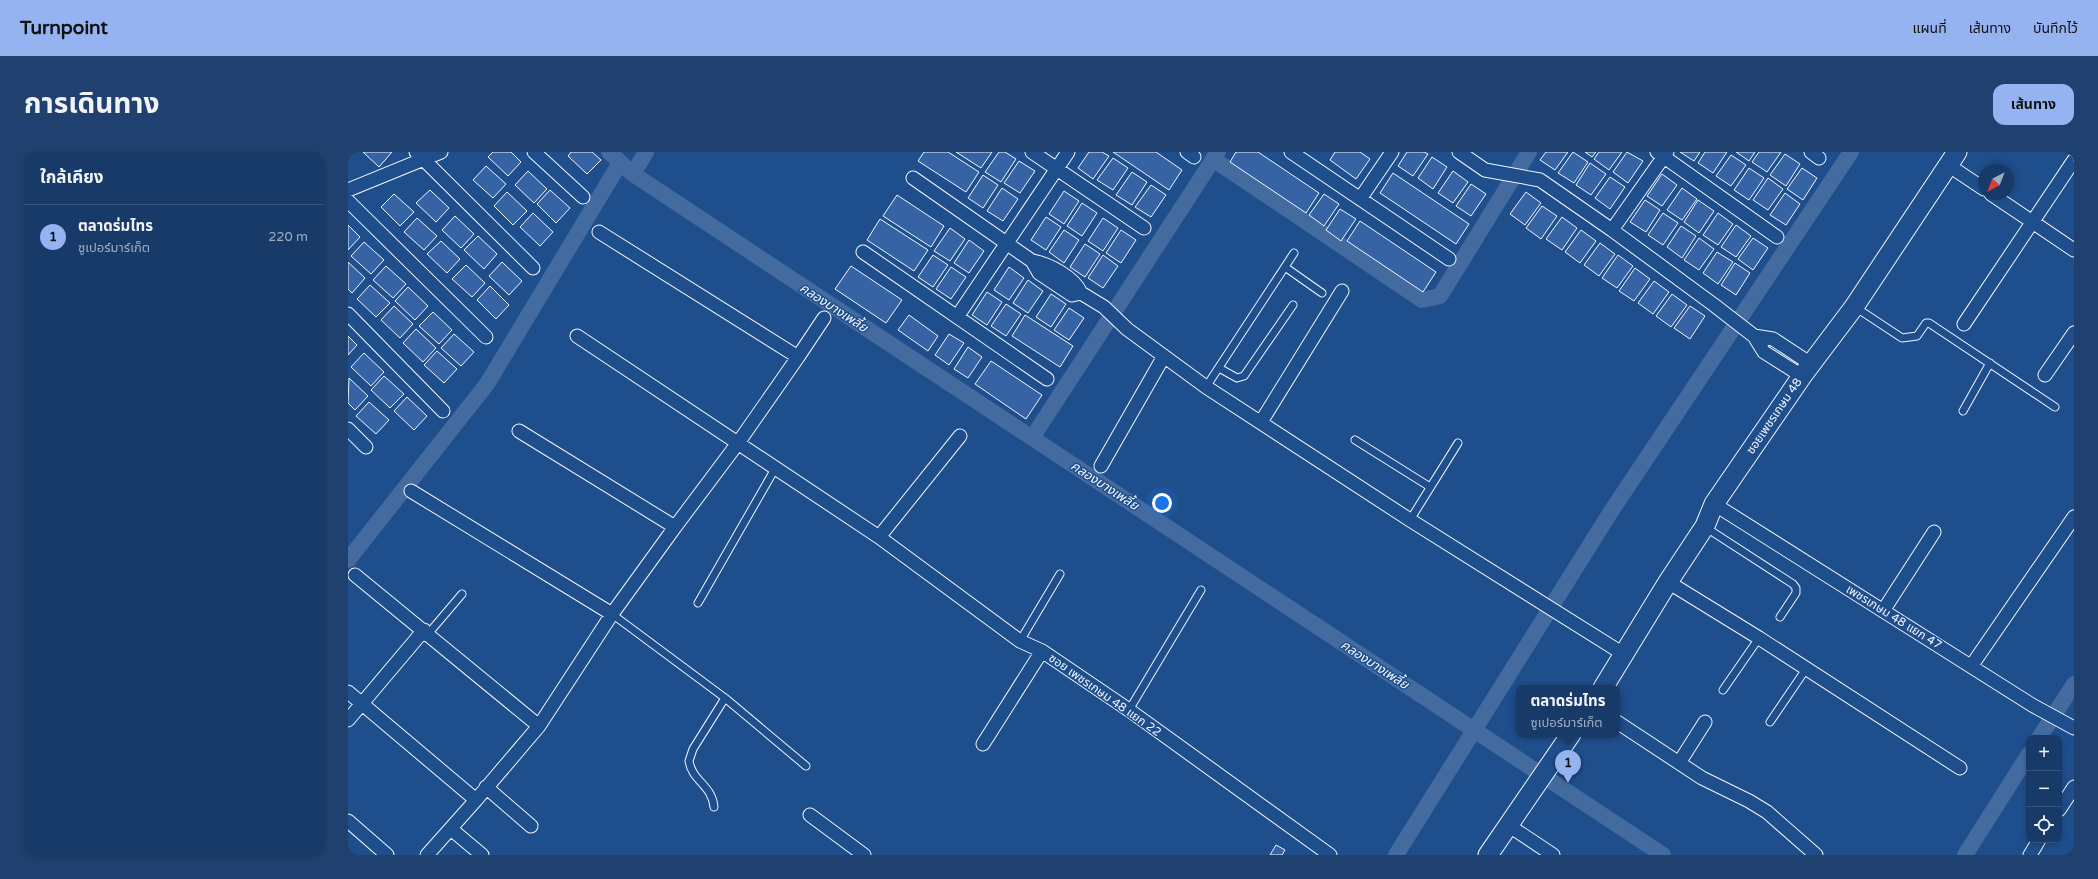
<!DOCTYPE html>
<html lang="th">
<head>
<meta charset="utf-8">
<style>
  :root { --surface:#173a69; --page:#20416f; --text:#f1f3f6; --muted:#9eadc0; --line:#36547d; --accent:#95b2f1 }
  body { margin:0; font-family:"Varela Round","Noto Sans Thai",sans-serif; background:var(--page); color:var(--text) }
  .controls { position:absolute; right:12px; bottom:12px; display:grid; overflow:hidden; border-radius:8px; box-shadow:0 2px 6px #0003 }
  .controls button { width:36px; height:36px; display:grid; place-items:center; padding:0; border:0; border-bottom:1px solid var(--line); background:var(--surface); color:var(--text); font:20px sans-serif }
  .compass { position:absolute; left:1630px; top:12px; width:36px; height:36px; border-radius:50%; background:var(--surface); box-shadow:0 2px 6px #0003; rotate:222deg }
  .you { position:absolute; left:814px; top:351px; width:14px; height:14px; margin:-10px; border:3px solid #fff; border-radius:50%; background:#1a73e8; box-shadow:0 0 0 6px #1a73e833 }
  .badge { display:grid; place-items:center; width:26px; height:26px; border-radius:50%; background:var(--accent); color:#111; font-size:13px; font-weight:700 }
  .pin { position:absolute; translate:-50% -33px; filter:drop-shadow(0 1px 2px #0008) }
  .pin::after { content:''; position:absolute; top:21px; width:14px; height:12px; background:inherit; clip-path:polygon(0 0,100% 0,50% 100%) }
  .popup { position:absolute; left:1168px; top:533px; width:104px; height:52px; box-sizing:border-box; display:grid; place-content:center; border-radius:8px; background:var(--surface); filter:drop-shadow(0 1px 3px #0005); font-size:13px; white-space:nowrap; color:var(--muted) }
  .popup b { font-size:15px; color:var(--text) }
  .popup::after { content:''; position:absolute; left:50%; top:100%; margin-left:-8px; border:8px solid transparent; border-top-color:var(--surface) }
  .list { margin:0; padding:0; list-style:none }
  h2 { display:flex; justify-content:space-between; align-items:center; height:52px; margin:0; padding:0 16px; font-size:17px }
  h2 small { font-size:13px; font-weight:400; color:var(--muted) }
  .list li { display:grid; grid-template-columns:26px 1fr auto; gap:12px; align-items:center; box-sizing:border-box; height:64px; padding:0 16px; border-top:1px solid var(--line) }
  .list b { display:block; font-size:15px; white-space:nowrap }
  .list p { margin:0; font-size:13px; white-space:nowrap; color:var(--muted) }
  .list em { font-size:13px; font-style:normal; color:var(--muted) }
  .icon { flex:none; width:22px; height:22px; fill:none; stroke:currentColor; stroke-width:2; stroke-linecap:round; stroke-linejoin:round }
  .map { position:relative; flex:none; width:1726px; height:703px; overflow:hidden; border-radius:12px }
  header { display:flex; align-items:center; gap:24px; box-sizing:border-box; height:56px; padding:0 20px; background:var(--accent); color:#111 }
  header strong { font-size:19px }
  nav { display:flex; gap:22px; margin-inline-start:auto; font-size:14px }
  .intro { display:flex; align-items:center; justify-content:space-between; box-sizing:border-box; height:96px; padding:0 24px }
  h1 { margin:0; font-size:28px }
  .button { padding:10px 18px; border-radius:12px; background:var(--accent); color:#111; font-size:14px; font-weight:700 }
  main { display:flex; gap:24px; padding:0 24px }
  aside { flex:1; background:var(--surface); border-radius:12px; box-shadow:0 2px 6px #0003 }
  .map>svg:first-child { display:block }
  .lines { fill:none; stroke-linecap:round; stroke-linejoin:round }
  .canal { stroke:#446ba0; stroke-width:16 }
  .building { fill:#3563a3; stroke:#f2f6ff }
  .lane-casing { stroke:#f2f6ff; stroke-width:9 }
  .street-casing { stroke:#f2f6ff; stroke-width:15 }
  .secondary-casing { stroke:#f2f6ff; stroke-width:21 }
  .lane { stroke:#1f4e8c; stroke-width:7 }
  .street { stroke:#1f4e8c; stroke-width:13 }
  .secondary { stroke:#1f4e8c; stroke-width:19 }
  .labels { text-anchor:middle; stroke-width:3; stroke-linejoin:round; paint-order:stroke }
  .street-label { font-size:12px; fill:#f2f6ff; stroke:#1f4e8c }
  .water-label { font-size:13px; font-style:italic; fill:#f2f6ff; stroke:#1f4e8c }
</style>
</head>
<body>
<header>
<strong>Turnpoint</strong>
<nav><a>แผนที่</a><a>เส้นทาง</a><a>บันทึกไว้</a></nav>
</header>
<div class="intro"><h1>การเดินทาง</h1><a class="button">เส้นทาง</a></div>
<main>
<aside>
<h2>ใกล้เคียง<small></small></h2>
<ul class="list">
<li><span class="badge">1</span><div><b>ตลาดร่มไทร</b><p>ซูเปอร์มาร์เก็ต</p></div><em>220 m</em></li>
</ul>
</aside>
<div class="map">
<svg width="1726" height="703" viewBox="0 0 1726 703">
  <rect width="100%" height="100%" fill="#1f4e8c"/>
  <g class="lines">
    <path class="canal" d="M 261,0 L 285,22 L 1315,703
      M 865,7 L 1074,148 L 1092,144 L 1181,0
      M 285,22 L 298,0
      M 684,286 L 870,0
      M 0,408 L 139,232 L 272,11
      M 1691,586 L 1726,532
      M 1048,703 L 1262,361 L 1503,0
      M 1617,703 L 1681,602"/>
  </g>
  <path class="building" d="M 15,0 L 44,0 L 31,15 Z
    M 145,0 L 163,0 L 173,10 L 160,24 L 140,5 Z
    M 223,0 L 244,0 L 253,8 L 239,22 L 220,4 Z
    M 576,0 L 600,0 L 631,20 L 618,40 L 570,9 Z
    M 608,0 L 644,0 L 633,16 Z
    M 651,0 L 657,0 L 668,7 L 653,30 L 637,20 Z
    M 741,0 L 754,0 L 761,4 L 745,27 L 730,16 Z
    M 765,0 L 808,0 L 834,18 L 821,38 Z
    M 888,0 L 910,0 L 971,41 L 958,61 L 882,10 Z
    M 987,0 L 1012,0 L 1022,7 L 1008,27 L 982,8 Z
    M 1059,0 L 1076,0 L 1080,2 L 1065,24 L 1050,14 Z
    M 1198,0 L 1220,0 L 1207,18 L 1192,8 Z
    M 1225,0 L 1240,10 L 1226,31 L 1210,21 Z
    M 1237,0 L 1248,0 L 1244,5 Z
    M 1251,0 L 1274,0 L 1261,18 L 1246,7 Z
    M 1279,0 L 1295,9 L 1280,31 L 1265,20 Z
    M 1332,0 L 1352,0 L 1346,9 Z
    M 1357,0 L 1379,0 L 1365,21 L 1350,11 Z
    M 1388,0 L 1407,0 L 1401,9 Z
    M 1411,0 L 1433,0 L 1419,20 L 1404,10 Z
    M 1437,2 L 1452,12 L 1438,34 L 1422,23 Z
    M 1383,3 L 1398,13 L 1383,34 L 1368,24 Z
    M 1084,5 L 1099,15 L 1085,37 L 1070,26 Z
    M 765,6 L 780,16 L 765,38 L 749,28 Z
    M 671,9 L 687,19 L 672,41 L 656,31 Z
    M 1242,11 L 1258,22 L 1243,43 L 1228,33 Z
    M 138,14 L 158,32 L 145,46 L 125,28 Z
    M 1401,16 L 1416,26 L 1401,48 L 1386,38 Z
    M 1454,16 L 1469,26 L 1455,48 L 1439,37 Z
    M 180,19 L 199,37 L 186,51 L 167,33 Z
    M 1105,19 L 1120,30 L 1105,51 L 1090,41 Z
    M 784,20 L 799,30 L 784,53 L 768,43 Z
    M 1045,21 L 1121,72 L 1108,92 L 1032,41 Z
    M 1314,22 L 1329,33 L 1314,54 L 1299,44 Z
    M 635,23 L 650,33 L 635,56 L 620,46 Z
    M 1262,25 L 1277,35 L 1262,57 L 1247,46 Z
    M 1420,26 L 1435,37 L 1420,58 L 1405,48 Z
    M 1123,32 L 1138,42 L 1123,64 L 1108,54 Z
    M 803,33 L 818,43 L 803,65 L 787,55 Z
    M 654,36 L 670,47 L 655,69 L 639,59 Z
    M 1334,36 L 1349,47 L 1334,68 L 1319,58 Z
    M 82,38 L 101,56 L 88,70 L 68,51 Z
    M 202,38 L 222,56 L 208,71 L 189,52 Z
    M 716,39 L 731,49 L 716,72 L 701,62 Z
    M 159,40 L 179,59 L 165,73 L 146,54 Z
    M 1178,40 L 1193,51 L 1177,73 L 1162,62 Z
    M 1437,41 L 1452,52 L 1438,73 L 1422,63 Z
    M 46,42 L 66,60 L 52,74 L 33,55 Z
    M 976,42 L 991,52 L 976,74 L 961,63 Z
    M 549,43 L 596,74 L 583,95 L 535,64 Z
    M 1297,48 L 1312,58 L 1298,80 L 1282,70 Z
    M 1350,48 L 1366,59 L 1351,81 L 1336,70 Z
    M 734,51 L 749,61 L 734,84 L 719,74 Z
    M 1194,54 L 1209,64 L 1193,87 L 1178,76 Z
    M 992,57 L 1008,67 L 993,89 L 978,78 Z
    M 185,61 L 205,80 L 192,94 L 172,75 Z
    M 1315,61 L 1330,71 L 1315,93 L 1300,83 Z
    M 1370,61 L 1385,72 L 1370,93 L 1355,83 Z
    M 107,64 L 126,82 L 113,96 L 94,78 Z
    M 698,65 L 713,75 L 698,98 L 683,88 Z
    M 1214,65 L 1229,76 L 1214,98 L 1198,87 Z
    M 69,66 L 89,84 L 76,98 L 56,80 Z
    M 755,66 L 770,76 L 755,99 L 740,89 Z
    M 532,67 L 580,98 L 566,119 L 519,88 Z
    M 1012,69 L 1088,120 L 1075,140 L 999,89 Z
    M 0,73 L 12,85 L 0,98 Z
    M 1388,73 L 1403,84 L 1388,105 L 1373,95 Z
    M 1333,74 L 1348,84 L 1334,106 L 1319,95 Z
    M 602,76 L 617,87 L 602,109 L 586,99 Z
    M 716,78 L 731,88 L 716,111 L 701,100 Z
    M 773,78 L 788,88 L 773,111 L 758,101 Z
    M 1233,78 L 1248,89 L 1232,111 L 1217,100 Z
    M 130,84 L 149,102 L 136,117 L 116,98 Z
    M 1351,86 L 1366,97 L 1351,118 L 1336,108 Z
    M 1405,86 L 1420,96 L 1405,118 L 1390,107 Z
    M 621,88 L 636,99 L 621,121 L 606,111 Z
    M 93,89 L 112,107 L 99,121 L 79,102 Z
    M 16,90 L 36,108 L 23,122 L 3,104 Z
    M 1252,91 L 1267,102 L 1251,124 L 1236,113 Z
    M 737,92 L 752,102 L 737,125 L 722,115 Z
    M 1369,100 L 1385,110 L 1370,132 L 1355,121 Z
    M 585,103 L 600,113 L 585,135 L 570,125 Z
    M 755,103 L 770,114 L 755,136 L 740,126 Z
    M 1270,103 L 1285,114 L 1269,136 L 1254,126 Z
    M 0,110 L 17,126 L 4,141 L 0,137 Z
    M 154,110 L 174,129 L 161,143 L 141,124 Z
    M 1387,111 L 1402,121 L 1388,143 L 1373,133 Z
    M 118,113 L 137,131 L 124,145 L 104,127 Z
    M 38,114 L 58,132 L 45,146 L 25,128 Z
    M 503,114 L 554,148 L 538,171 L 487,137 Z
    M 603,115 L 618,125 L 603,147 L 588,137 Z
    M 661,115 L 676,126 L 661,148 L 646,138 Z
    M 1287,116 L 1302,127 L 1286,149 L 1271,139 Z
    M 680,128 L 695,139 L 680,161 L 665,151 Z
    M 1306,129 L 1321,140 L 1305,162 L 1290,151 Z
    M 22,133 L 42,151 L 28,165 L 9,147 Z
    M 142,134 L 161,153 L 148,167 L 129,148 Z
    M 60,135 L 80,154 L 67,168 L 47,149 Z
    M 639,140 L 654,150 L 639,173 L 624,163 Z
    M 703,142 L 718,152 L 703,175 L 688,165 Z
    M 1324,142 L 1339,153 L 1323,175 L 1308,164 Z
    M 658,152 L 673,162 L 658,184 L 643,174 Z
    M 46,154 L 65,172 L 52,186 L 33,168 Z
    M 1342,154 L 1357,164 L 1342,187 L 1326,176 Z
    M 721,156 L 736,166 L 721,188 L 706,178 Z
    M 85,160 L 104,178 L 91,192 L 71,174 Z
    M 561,163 L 590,184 L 580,199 L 550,178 Z
    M 677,163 L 725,194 L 712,215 L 664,184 Z
    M 68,177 L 88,196 L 75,210 L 55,191 Z
    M 106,182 L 126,200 L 113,214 L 93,196 Z
    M 601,182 L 616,191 L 601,213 L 587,203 Z
    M 0,184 L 9,193 L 0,203 Z
    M 620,195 L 634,205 L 620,226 L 606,217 Z
    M 89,199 L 109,217 L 96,231 L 76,213 Z
    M 16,201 L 36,220 L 23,234 L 3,215 Z
    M 643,209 L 694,243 L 678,267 L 627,232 Z
    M 36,224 L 56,242 L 42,256 L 23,238 Z
    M 1,226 L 20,244 L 7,258 L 0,251 Z
    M 59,245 L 79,264 L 66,278 L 46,259 Z
    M 21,250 L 41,268 L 28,282 L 8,264 Z
    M 928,693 L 937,698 L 934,703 L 922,703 Z"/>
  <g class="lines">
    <g class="lane-casing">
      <path id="lane" d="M 937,115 L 974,141
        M 1507,155 L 1554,186 L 1569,184 L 1578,171 L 1581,171 L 1707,255
        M 871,216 L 889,226 L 896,224 L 945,153
        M 858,235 L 946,101
        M 1615,259 L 1642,211
        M 1007,288 L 1082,335
        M 1062,368 L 1110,291
        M 1357,375 L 1445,432 L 1448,436 L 1448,441 L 1432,465
        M 350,451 L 428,315
        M 264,462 L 377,546 L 458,614
        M 80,482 L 114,442
        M 672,489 L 712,422
        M 1375,538 L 1411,486
        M 781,558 L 853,438
        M 1422,570 L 1458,517
        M 366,655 C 364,633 344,629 341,609 L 345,597 L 377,546"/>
    </g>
    <g class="street-casing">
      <path id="street" d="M 68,0 L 185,116
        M 186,0 L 235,45
        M 684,0 L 796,76
        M 839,0 L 846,5
        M 943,0 L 1101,107
        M 1111,0 L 1137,18 L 1192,28 L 1264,78 L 1366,153 L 1406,184 L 1416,200 L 1454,224
        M 1309,0 L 1429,85
        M 1463,0 L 1471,6
        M 1600,13 L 1636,37
        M 565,26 L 684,109 L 691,121 L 724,143 L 733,141 L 756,155 L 779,177 L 858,235 L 1062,368 L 1277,503
        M 0,38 L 93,0
        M 1643,42 L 1726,98
        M 1012,47 L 1044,0
        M 0,49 L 138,185
        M 1264,78 L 1319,0
        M 515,100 L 699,227
        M 684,109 C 701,112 726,125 733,141
        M 0,162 L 95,259
        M 609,165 L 720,0
        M 1616,172 L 1726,8
        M 229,184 L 531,385 L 672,489 L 694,499 L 781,558 L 982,703
        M 1406,184 L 1425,187 L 1463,212
        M 450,205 L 476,166
        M 1697,223 L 1726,181
        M 913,270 L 994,139
        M 0,277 L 18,295
        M 171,279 L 327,375 L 390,291 L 450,205 L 251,80
        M 753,314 L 816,204
        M 63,339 L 264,462 L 327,375
        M 1366,352 L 1684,553 L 1726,576
        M 531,385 L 612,284
        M 7,423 L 191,574 L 264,462
        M 1320,430 L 1411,486 L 1612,616
        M 1535,459 L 1586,380
        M 1624,513 L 1726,365
        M 0,540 L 128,648 L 191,574
        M 0,568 L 76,478
        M 1269,570 L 1354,626 L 1401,649 L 1419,660 L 1468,703
        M 635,592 L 694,499
        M 1331,611 L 1357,570
        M 138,635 L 183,674
        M 1711,658 L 1726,635
        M 462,663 L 516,703
        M 0,669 L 39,703
        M 1160,673 L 1205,703
        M 103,677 L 134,703
        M 79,703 L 128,648
        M 1682,703 L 1691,688"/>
    </g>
    <g class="secondary-casing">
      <path id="secondary" d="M 1255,536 L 1320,430 L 1357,374 L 1366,352 L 1454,224 L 1506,155 L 1609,0
        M 1140,703 L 1223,582"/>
    </g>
    <use href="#lane" class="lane"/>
    <use href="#street" class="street"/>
    <use href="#secondary" class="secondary"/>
  </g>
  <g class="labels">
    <g class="street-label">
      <text transform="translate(1426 264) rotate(-56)" y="4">ซอยเพชรเกษม 48</text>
      <text transform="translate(1546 465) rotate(32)" y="4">เพชรเกษม 48 แยก 47</text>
      <text transform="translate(757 543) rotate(35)" y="4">ซอย เพชรเกษม 48 แยก 22</text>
    </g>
    <g class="water-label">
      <text transform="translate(486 155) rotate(33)" y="5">คลองบางเพลี้ย</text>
      <text transform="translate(757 333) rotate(33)" y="5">คลองบางเพลี้ย</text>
      <text transform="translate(1027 512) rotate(33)" y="5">คลองบางเพลี้ย</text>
    </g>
  </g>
</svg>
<div class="controls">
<button>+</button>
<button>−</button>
<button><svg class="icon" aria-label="locate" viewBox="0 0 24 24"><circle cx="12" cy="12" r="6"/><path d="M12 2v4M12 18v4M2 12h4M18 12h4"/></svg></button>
</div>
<svg class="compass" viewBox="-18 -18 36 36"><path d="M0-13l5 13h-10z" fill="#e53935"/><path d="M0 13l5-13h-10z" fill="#9eadc0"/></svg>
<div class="you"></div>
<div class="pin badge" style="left:1220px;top:631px">1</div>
<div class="popup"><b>ตลาดร่มไทร</b>ซูเปอร์มาร์เก็ต</div>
</div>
</main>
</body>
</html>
